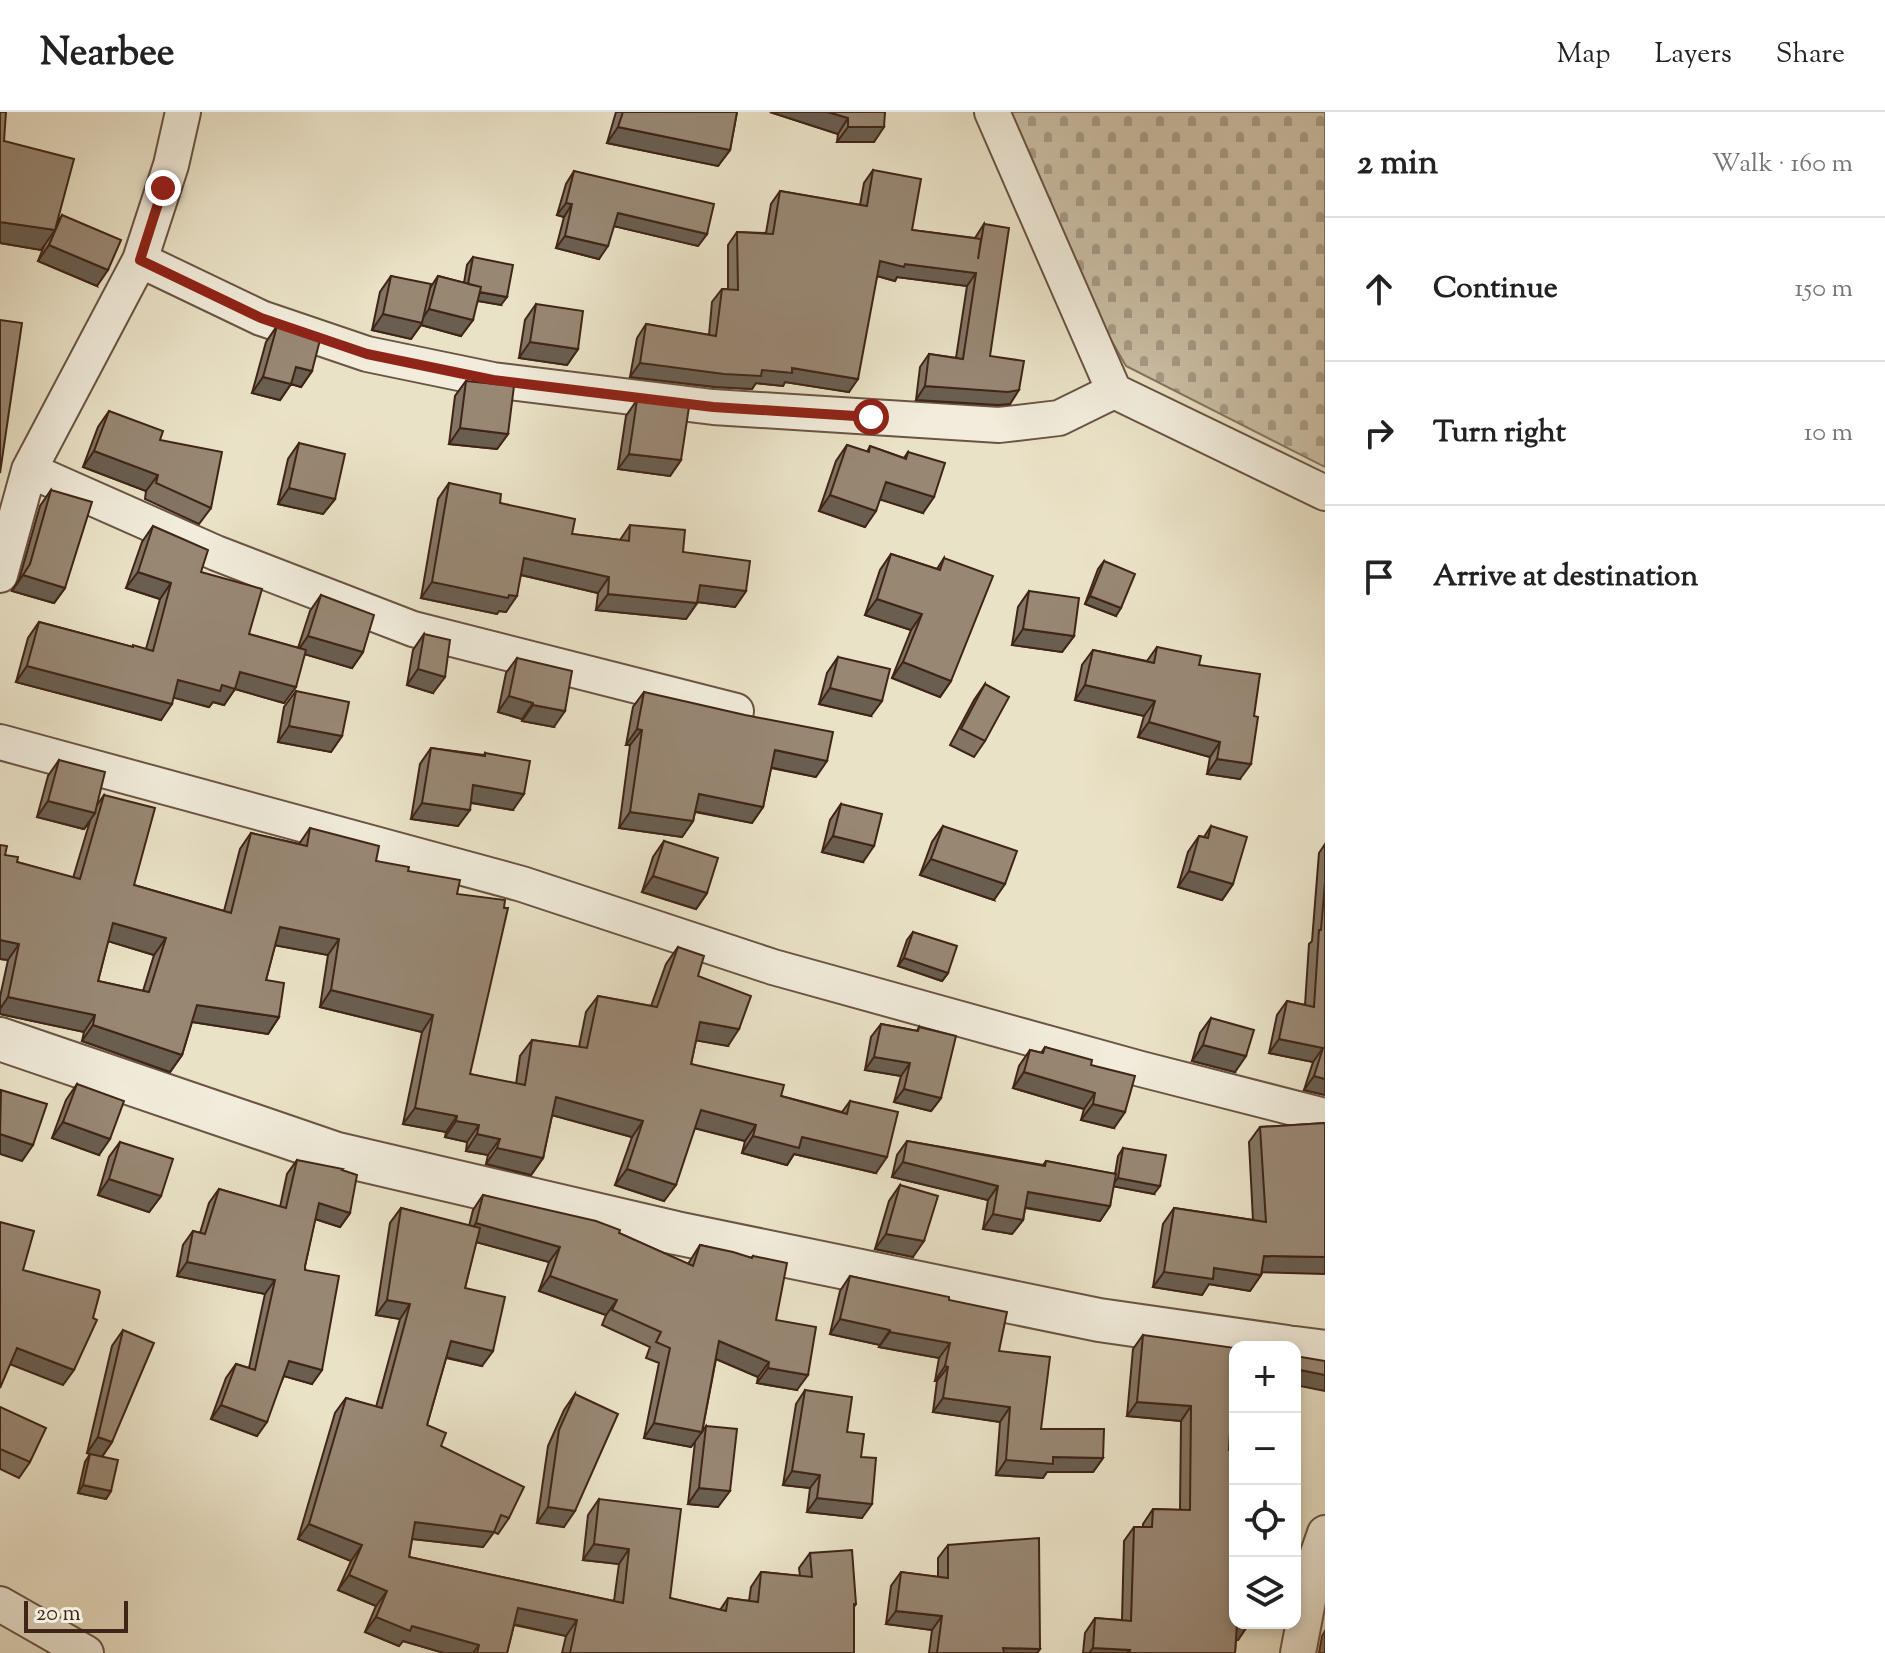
<!DOCTYPE html>
<html lang="en">
<head>
<meta charset="utf-8">
<style>
  :root { --surface:#fff; --page:#f6f6f6; --text:#222; --muted:#767676; --line:#e0e0e0 }
  body { margin:0; font-family:"Sorts Mill Goudy",serif; background:var(--page); color:var(--text) }
  .controls { position:absolute; right:24px; bottom:24px; display:grid; overflow:hidden; border-radius:16px; box-shadow:0 4px 12px #0003 }
  .controls button { width:72px; height:72px; display:grid; place-items:center; padding:0; border:0; border-bottom:2px solid var(--line); background:var(--surface); color:var(--text); font:40px sans-serif }
  .scale { position:absolute; left:24px; bottom:20px; width:104px; box-sizing:border-box; padding-left:8px; border:4px solid #3f2517; border-top:0; font-size:22px; line-height:28px; white-space:nowrap; color:#3f2517; -webkit-text-stroke:6px #f1ecdb; paint-order:stroke }
  .stop { position:absolute; width:24px; height:24px; margin:-18px; border:6px solid #8f2418; border-radius:50%; background:#fff }
  .stop.end { background:#8f2418; border-color:#fff; box-shadow:0 2px 8px #0008 }
  .list { margin:0; padding:0; list-style:none }
  h2 { display:flex; justify-content:space-between; align-items:center; height:104px; margin:0; padding:0 32px; font-size:34px }
  h2 small { font-size:26px; font-weight:400; color:var(--muted) }
  .list li { display:grid; grid-template-columns:52px 1fr auto; gap:24px; align-items:center; box-sizing:border-box; height:144px; padding:0 32px; border-top:2px solid var(--line) }
  .list b { display:block; font-size:30px; white-space:nowrap }
  .list em { font-size:26px; font-style:normal; color:var(--muted) }
  .icon { flex:none; width:44px; height:44px; fill:none; stroke:currentColor; stroke-width:2; stroke-linecap:round; stroke-linejoin:round }
  .map { position:relative; flex:none; width:1325px; height:1541px; overflow:hidden }
  header { display:flex; align-items:center; gap:48px; box-sizing:border-box; height:112px; padding:0 40px; background:var(--surface); border-bottom:2px solid var(--line) }
  header strong { font-size:38px }
  nav { display:flex; gap:44px; margin-inline-start:auto; font-size:28px }
  main { display:flex }
  aside { flex:1; background:var(--surface) }
  .map>svg:first-child { display:block }
  .cemetery { fill:url(#cemetery-stones); stroke:#867460; stroke-width:2 }
  .lines { fill:none; stroke-linecap:round; stroke-linejoin:round }
  .minor-casing { stroke:#6a5443; stroke-width:38 }
  .tertiary-casing { stroke:#6a5443; stroke-width:46 }
  .minor { stroke:#f1ecdb; stroke-width:34 }
  .tertiary { stroke:#f1ecdb; stroke-width:42 }
  .wall { fill:#837463; stroke:#3f2517; stroke-width:2; fill-rule:evenodd }
  .shaded-wall { fill:#6a5e50; stroke:#3f2517; stroke-width:2 }
  .building { fill:#988773; stroke:#3f2517; stroke-width:2; fill-rule:evenodd }
  .route { stroke:#8f2418; stroke-width:10 }
</style>
</head>
<body>
<header>
<strong>Nearbee</strong>
<nav><a>Map</a><a>Layers</a><a>Share</a></nav>
</header>
<main>
<div class="map">
<svg width="1325" height="1541" viewBox="0 0 1325 1541">
  <defs>
    <pattern id="cemetery-stones" width="16" height="16" patternUnits="userSpaceOnUse" patternTransform="scale(2)"><rect width="16" height="16" fill="#cdc2a9"/><path d="M2 7V4a2 2 0 0 1 4 0v3zM10 15v-3a2 2 0 0 1 4 0v3z" fill="#a89d89"/></pattern>
  </defs>
  <rect width="100%" height="100%" fill="#eae2c7"/>
  <filter id="stains"><feTurbulence type="fractalNoise" baseFrequency=".0025" numOctaves="4"/><feColorMatrix values="0 0 0 0 .2 0 0 0 0 .09 0 0 0 0 .02 0 0 0 .5 -.17"/></filter>
  <radialGradient id="worn" r=".72"><stop offset=".6" stop-color="#630" stop-opacity="0"/><stop offset="1" stop-color="#630" stop-opacity=".3"/></radialGradient>
  <path class="cemetery" d="M 1007,0 L 1325,0 L 1325,355 L 1126,254 L 1084,181 Z"/>
  <g class="lines">
    <g class="minor-casing">
      <path id="minor" d="M 992,0 L 1114,279 L 1325,381
        M 140,148 L 261,206 L 367,242 L 493,268 L 713,295 L 999,313 L 1059,306 L 1114,279
        M 29,358 L 216,441 L 413,517 L 736,599
        M 0,463 L 29,358 L 140,148 L 171,53 L 183,0
        M 0,630 L 522,772 L 773,855 L 1141,957 L 1325,1004
        M 0,1492 L 86,1541
        M 1298,1541 L 1316,1447 L 1325,1421"/>
    </g>
    <g class="tertiary-casing">
      <path id="tertiary" d="M 0,927 L 337,1042 L 676,1121 L 1099,1208 L 1287,1235
        M 1295,1236 L 1325,1240"/>
    </g>
    <use href="#minor" class="minor"/>
    <use href="#tertiary" class="tertiary"/>
  </g>
  <path class="wall" d="M 0,0 L 4,29 L 58,109 L 62,103 L 97,174 L 38,149 L 44,134 L 41,138 L 0,131 Z
    M 616,0 L 737,0 L 730,38 L 718,54 L 607,31 Z
    M 770,0 L 885,0 L 874,30 L 837,30 L 838,22 Z
    M 873,58 L 912,118 L 975,126 L 984,112 L 990,244 L 1010,292 L 998,293 L 916,288 L 920,255 L 929,242 L 956,246 L 967,174 L 897,165 L 895,169 L 877,164 L 849,280 L 785,270 L 783,274 L 756,271 L 752,277 L 715,275 L 630,265 L 637,226 L 646,212 L 709,223 L 712,190 L 722,177 L 728,177 L 728,133 L 737,120 L 766,121 L 771,92 L 780,79 L 860,93 L 864,71 Z
    M 574,59 L 707,122 L 698,134 L 614,114 L 599,147 L 556,136 L 564,105 L 557,103 L 566,72 Z
    M 473,145 L 501,193 L 478,189 L 461,224 L 421,213 L 411,227 L 372,218 L 380,180 L 391,164 L 430,176 L 438,164 L 464,171 L 467,153 Z
    M 536,192 L 578,237 L 567,253 L 519,246 L 525,208 Z
    M 277,214 L 312,259 L 301,275 L 291,272 L 280,288 L 252,281 L 266,230 Z
    M 466,269 L 508,322 L 497,337 L 449,332 L 455,284 Z
    M 637,288 L 681,348 L 670,364 L 618,357 L 626,304 Z
    M 109,299 L 160,328 L 211,396 L 199,412 L 145,387 L 146,379 L 83,355 L 98,315 Z
    M 299,331 L 335,387 L 323,402 L 278,392 L 288,347 Z
    M 847,333 L 867,340 L 870,334 L 904,346 L 908,340 L 923,401 L 880,387 L 865,415 L 819,399 L 836,349 Z
    M 449,371 L 500,391 L 572,422 L 620,428 L 630,413 L 683,440 L 746,479 L 735,495 L 698,490 L 686,507 L 596,498 L 598,481 L 521,463 L 506,500 L 499,499 L 497,502 L 421,486 L 438,387 Z
    M 51,378 L 65,476 L 54,491 L 12,479 L 19,468 L 40,394 Z
    M 153,414 L 201,460 L 249,522 L 298,536 L 310,499 L 321,483 L 363,540 L 352,556 L 305,542 L 284,591 L 235,577 L 224,593 L 213,590 L 209,595 L 173,585 L 161,608 L 16,570 L 28,526 L 39,510 L 132,535 L 146,537 L 160,487 L 126,476 L 142,430 Z
    M 891,442 L 937,457 L 944,446 L 951,569 L 940,585 L 892,566 L 911,518 L 865,503 L 880,458 Z
    M 1104,449 L 1116,504 L 1085,492 L 1098,457 Z
    M 1029,479 L 1074,524 L 1062,540 L 1012,533 L 1018,495 Z
    M 424,522 L 433,581 L 407,573 L 413,538 Z
    M 1157,535 L 1199,553 L 1240,667 L 1207,662 L 1210,645 L 1138,625 L 1144,604 L 1075,588 L 1082,553 L 1093,538 L 1147,549 Z
    M 838,545 L 871,604 L 819,592 L 827,561 Z
    M 517,546 L 554,615 L 522,609 L 522,607 L 498,600 L 506,561 Z
    M 985,572 L 985,629 L 974,645 L 950,633 L 974,588 Z
    M 296,579 L 342,624 L 331,640 L 278,630 L 284,595 Z
    M 644,580 L 816,665 L 771,656 L 763,695 L 752,711 L 695,700 L 693,709 L 682,725 L 619,716 L 630,633 L 626,633 L 633,595 Z
    M 431,636 L 484,643 L 485,641 L 513,698 L 471,691 L 458,714 L 411,707 L 420,652 Z
    M 59,648 L 97,693 L 104,683 L 134,773 L 224,799 L 240,737 L 251,721 L 299,732 L 310,716 L 376,749 L 408,759 L 457,782 L 470,962 L 516,972 L 520,944 L 532,928 L 579,935 L 586,900 L 598,884 L 651,894 L 666,852 L 678,835 L 698,864 L 728,934 L 696,928 L 691,952 L 781,984 L 842,1000 L 850,989 L 876,1061 L 794,1042 L 787,1053 L 742,1041 L 745,1029 L 695,1016 L 664,1089 L 615,1073 L 632,1025 L 552,1003 L 543,1046 L 531,1063 L 486,1052 L 488,1043 L 466,1039 L 467,1030 L 445,1025 L 446,1020 L 403,1012 L 422,920 L 320,895 L 328,843 L 275,833 L 266,868 L 279,905 L 268,922 L 192,910 L 182,943 L 170,960 L 82,929 L 84,920 L 0,902 L 0,885 L 8,848 L 0,847 L 0,733 L 5,743 L 17,750 L 73,766 L 90,709 L 84,717 L 37,705 L 48,664 ZM 108,829 L 154,843 L 143,879 L 98,869 Z
    M 841,692 L 863,750 L 822,740 L 830,708 Z
    M 943,714 L 994,788 L 920,763 L 932,730 Z
    M 1211,714 L 1233,772 L 1222,788 L 1178,775 L 1188,740 L 1199,724 L 1204,725 Z
    M 664,729 L 707,781 L 696,797 L 642,780 L 653,745 Z
    M 1325,732 L 1325,983 L 1304,978 L 1313,950 L 1269,941 L 1277,903 L 1287,889 L 1305,893 L 1309,832 L 1312,829 L 1319,741 Z
    M 913,820 L 948,861 L 942,869 L 898,854 L 907,828 Z
    M 1211,906 L 1235,960 L 1192,949 L 1200,921 Z
    M 881,912 L 917,919 L 919,915 L 941,986 L 931,999 L 894,990 L 901,964 L 865,958 L 871,925 Z
    M 1045,935 L 1091,953 L 1114,1016 L 1081,1008 L 1084,997 L 1013,976 L 1019,954 L 1030,938 L 1041,941 Z
    M 77,972 L 99,1043 L 52,1026 L 66,988 Z
    M 1325,1011 L 1261,1163 L 1250,1179 L 1209,1172 L 1202,1183 L 1153,1175 L 1163,1112 L 1174,1096 L 1253,1108 L 1249,1030 L 1260,1015 Z
    M 907,1029 L 1043,1053 L 1046,1049 L 1115,1062 L 1118,1044 L 1123,1036 L 1154,1082 L 1113,1074 L 1110,1094 L 1100,1109 L 1025,1096 L 1023,1108 L 1012,1122 L 983,1117 L 988,1088 L 892,1065 L 897,1043 Z
    M 120,1030 L 161,1084 L 149,1100 L 98,1083 L 109,1045 Z
    M 297,1048 L 350,1101 L 340,1115 L 315,1107 L 305,1154 L 312,1272 L 284,1264 L 257,1324 L 211,1307 L 226,1266 L 236,1252 L 249,1256 L 265,1182 L 177,1164 L 183,1133 L 193,1119 L 200,1121 L 209,1091 L 219,1077 L 280,1095 L 287,1062 Z
    M 900,1073 L 913,1145 L 875,1137 L 889,1089 Z
    M 483,1083 L 619,1121 L 688,1152 L 700,1133 L 751,1146 L 753,1144 L 776,1208 L 797,1278 L 757,1271 L 758,1265 L 716,1247 L 702,1320 L 706,1314 L 718,1395 L 688,1392 L 695,1330 L 691,1335 L 644,1326 L 659,1251 L 646,1246 L 650,1235 L 602,1213 L 606,1203 L 539,1179 L 549,1150 L 476,1130 L 465,1176 L 482,1254 L 446,1246 L 427,1313 L 441,1334 L 509,1406 L 498,1422 L 494,1420 L 483,1435 L 412,1427 L 409,1445 L 614,1489 L 619,1452 L 583,1448 L 588,1403 L 599,1387 L 670,1486 L 720,1498 L 728,1486 L 749,1489 L 751,1475 L 761,1460 L 800,1464 L 799,1456 L 810,1441 L 856,1492 L 854,1495 L 854,1541 L 562,1541 L 566,1524 L 514,1513 L 507,1541 L 444,1541 L 403,1529 L 399,1534 L 365,1520 L 376,1494 L 338,1478 L 351,1449 L 298,1427 L 335,1301 L 346,1286 L 376,1295 L 400,1207 L 376,1203 L 390,1111 L 401,1096 L 469,1114 L 473,1098 Z
    M 850,1164 L 949,1188 L 999,1239 L 1041,1317 L 1103,1346 L 1093,1360 L 1047,1360 L 1043,1366 L 996,1363 L 1000,1310 L 933,1300 L 937,1269 L 935,1269 L 939,1246 L 879,1235 L 880,1233 L 830,1222 L 840,1179 Z
    M 123,1218 L 112,1330 L 102,1345 L 111,1379 L 106,1387 L 78,1381 L 85,1350 L 90,1342 L 87,1341 L 112,1234 Z
    M 1143,1223 L 1232,1290 L 1229,1338 L 1248,1513 L 1238,1528 L 1236,1527 L 1235,1541 L 1083,1541 L 1085,1521 L 1095,1506 L 1122,1508 L 1124,1429 L 1134,1415 L 1143,1415 L 1143,1412 L 1153,1397 L 1180,1398 L 1181,1309 L 1127,1304 L 1133,1237 Z
    M 805,1278 L 847,1320 L 861,1345 L 862,1406 L 807,1400 L 810,1376 L 783,1373 L 796,1292 Z
    M 575,1282 L 564,1415 L 537,1411 L 548,1334 L 564,1298 Z
    M 0,1295 L 30,1350 L 19,1366 L 0,1357 Z
    M 948,1433 L 1040,1537 L 1037,1541 L 929,1541 L 932,1518 L 886,1512 L 891,1474 L 901,1460 L 938,1465 L 938,1446 Z
    M 1325,1519 L 1325,1541 L 1319,1541 L 1322,1524 Z"/>
  <path class="shaded-wall" d="M 770,0 L 828,0 L 848,6 L 838,22 Z
    M 618,15 L 730,38 L 718,54 L 607,31 Z
    M 848,15 L 884,15 L 874,30 L 837,30 Z
    M 566,91 L 572,92 L 564,105 L 557,103 Z
    M 618,101 L 707,122 L 698,134 L 609,113 Z
    M 0,110 L 55,118 L 41,138 L 0,131 Z
    M 565,124 L 608,134 L 599,147 L 556,136 Z
    M 49,133 L 108,158 L 97,174 L 38,149 Z
    M 880,149 L 905,152 L 976,161 L 967,174 L 897,165 L 895,169 L 870,162 Z
    M 467,178 L 507,185 L 501,193 L 462,186 Z
    M 429,197 L 473,208 L 461,224 L 421,213 L 411,227 L 372,218 L 383,202 L 420,210 Z
    M 530,230 L 578,237 L 567,253 L 519,246 Z
    M 640,251 L 762,258 L 792,256 L 858,267 L 849,280 L 785,270 L 783,274 L 756,271 L 752,277 L 715,275 L 630,265 Z
    M 296,255 L 312,259 L 301,275 L 285,270 Z
    M 263,265 L 291,272 L 280,288 L 252,281 Z
    M 925,274 L 1019,278 L 1010,292 L 998,293 L 916,288 Z
    M 460,316 L 508,322 L 497,337 L 449,332 Z
    M 94,339 L 158,363 L 146,379 L 83,355 Z
    M 629,342 L 681,348 L 670,364 L 618,357 Z
    M 886,370 L 934,385 L 923,401 L 875,386 Z
    M 289,376 L 335,387 L 323,402 L 278,392 Z
    M 830,383 L 876,399 L 865,415 L 819,399 Z
    M 524,446 L 609,465 L 598,481 L 513,461 Z
    M 138,460 L 171,471 L 160,487 L 126,476 Z
    M 23,463 L 65,476 L 54,491 L 12,479 Z
    M 432,470 L 517,484 L 506,500 L 499,499 L 497,502 L 421,486 Z
    M 700,473 L 746,479 L 735,495 L 689,489 Z
    M 608,482 L 697,491 L 686,507 L 596,498 Z
    M 1090,484 L 1121,496 L 1116,504 L 1085,492 Z
    M 877,487 L 922,502 L 911,518 L 865,503 Z
    M 1023,517 L 1074,524 L 1062,540 L 1012,533 Z
    M 308,524 L 363,540 L 352,556 L 297,540 Z
    M 903,550 L 951,569 L 940,585 L 892,566 Z
    M 27,554 L 172,592 L 161,608 L 16,570 Z
    M 418,557 L 445,565 L 433,581 L 407,573 Z
    M 240,560 L 296,575 L 284,591 L 235,577 L 224,593 L 213,590 L 209,595 L 167,584 L 178,568 L 222,573 Z
    M 1085,573 L 1155,589 L 1144,604 L 1075,588 Z
    M 830,576 L 882,589 L 871,604 L 819,592 Z
    M 509,584 L 533,591 L 522,607 L 498,600 Z
    M 533,593 L 565,599 L 554,615 L 522,609 Z
    M 1149,610 L 1220,630 L 1210,645 L 1138,625 Z
    M 289,614 L 342,624 L 331,640 L 278,630 Z
    M 637,617 L 642,618 L 630,633 L 626,633 Z
    M 775,638 L 827,649 L 816,665 L 764,654 Z
    M 1217,647 L 1251,652 L 1240,667 L 1207,662 Z
    M 473,673 L 524,682 L 513,698 L 462,689 Z
    M 699,682 L 763,695 L 752,711 L 688,698 Z
    M 48,689 L 95,701 L 84,717 L 37,705 Z
    M 422,691 L 470,698 L 458,714 L 411,707 Z
    M 630,700 L 693,709 L 682,725 L 619,716 Z
    M 833,724 L 874,734 L 863,750 L 822,740 Z
    M 931,747 L 1005,772 L 994,788 L 920,763 Z
    M 1189,759 L 1233,772 L 1222,788 L 1178,775 Z
    M 653,764 L 707,781 L 696,797 L 642,780 Z
    M 113,811 L 166,826 L 154,843 L 101,827 Z
    M 280,815 L 339,827 L 328,843 L 268,832 Z
    M 0,828 L 19,832 L 8,848 L 0,847 Z
    M 904,846 L 948,861 L 942,869 L 898,854 Z
    M 331,878 L 433,903 L 422,920 L 320,895 Z
    M 8,885 L 95,903 L 84,920 L 0,902 L 0,897 Z
    M 197,893 L 279,905 L 268,922 L 186,909 Z
    M 700,910 L 739,917 L 728,934 L 688,927 Z
    M 93,913 L 182,943 L 170,960 L 82,929 Z
    M 1279,927 L 1323,936 L 1313,950 L 1269,941 Z
    M 1203,933 L 1246,944 L 1235,960 L 1192,949 Z
    M 874,945 L 910,951 L 901,964 L 865,958 Z
    M 1024,960 L 1095,981 L 1084,997 L 1013,976 Z
    M 1314,964 L 1325,967 L 1325,983 L 1304,978 Z
    M 904,977 L 941,986 L 931,999 L 894,990 Z
    M 556,985 L 643,1009 L 632,1025 L 544,1001 Z
    M 1093,992 L 1125,1000 L 1114,1016 L 1081,1008 Z
    M 415,996 L 457,1004 L 446,1020 L 403,1012 Z
    M 701,998 L 756,1013 L 745,1029 L 690,1015 Z
    M 456,1009 L 479,1013 L 467,1030 L 445,1025 Z
    M 63,1010 L 110,1027 L 99,1043 L 52,1026 Z
    M 0,1022 L 33,1033 L 22,1049 L 0,1042 Z
    M 477,1022 L 500,1027 L 488,1043 L 466,1039 Z
    M 753,1024 L 802,1025 L 887,1045 L 876,1061 L 794,1042 L 787,1053 L 742,1041 Z
    M 497,1036 L 543,1046 L 531,1063 L 486,1052 Z
    M 903,1050 L 998,1074 L 988,1088 L 892,1065 Z
    M 627,1057 L 676,1073 L 664,1089 L 615,1073 Z
    M 1118,1066 L 1160,1074 L 1154,1082 L 1112,1074 Z
    M 109,1067 L 161,1084 L 149,1100 L 98,1083 Z
    M 1028,1080 L 1110,1094 L 1100,1109 L 1018,1094 Z
    M 319,1091 L 350,1101 L 340,1115 L 309,1105 Z
    M 993,1102 L 1023,1108 L 1012,1122 L 983,1117 Z
    M 476,1111 L 560,1135 L 549,1150 L 465,1127 Z
    M 886,1122 L 924,1129 L 913,1145 L 875,1137 Z
    M 1264,1144 L 1325,1145 L 1325,1162 L 1253,1160 Z
    M 187,1150 L 275,1168 L 265,1182 L 177,1164 Z
    M 1214,1156 L 1261,1163 L 1250,1179 L 1209,1172 L 1202,1183 L 1153,1175 L 1164,1160 Z
    M 550,1164 L 617,1188 L 606,1203 L 539,1179 Z
    M 387,1188 L 410,1192 L 400,1207 L 376,1203 Z
    M 840,1207 L 890,1218 L 880,1233 L 830,1222 Z
    M 890,1220 L 950,1231 L 939,1246 L 879,1235 Z
    M 451,1229 L 493,1239 L 482,1254 L 441,1244 Z
    M 719,1229 L 769,1250 L 758,1265 L 709,1244 Z
    M 17,1236 L 74,1258 L 63,1273 L 7,1251 Z
    M 289,1249 L 322,1258 L 312,1272 L 280,1263 Z
    M 945,1254 L 948,1255 L 937,1269 L 935,1269 Z
    M 768,1256 L 808,1263 L 797,1278 L 757,1271 Z
    M 1295,1257 L 1325,1263 L 1325,1279 L 1295,1273 Z
    M 943,1286 L 1010,1295 L 1000,1310 L 933,1300 Z
    M 1137,1290 L 1191,1294 L 1181,1309 L 1127,1304 Z
    M 221,1293 L 267,1310 L 257,1324 L 211,1307 Z
    M 654,1311 L 702,1320 L 691,1335 L 644,1326 Z
    M 98,1325 L 112,1330 L 101,1346 L 87,1341 Z
    M 1053,1345 L 1103,1346 L 1093,1360 L 1047,1360 L 1043,1366 L 996,1363 L 1006,1348 Z
    M 792,1359 L 820,1363 L 810,1376 L 783,1373 Z
    M 83,1373 L 111,1379 L 106,1387 L 78,1381 Z
    M 699,1376 L 730,1379 L 718,1395 L 688,1392 Z
    M 817,1386 L 872,1392 L 862,1406 L 807,1400 Z
    M 548,1395 L 575,1399 L 564,1415 L 537,1411 Z
    M 415,1410 L 494,1420 L 483,1435 L 404,1426 Z
    M 309,1412 L 362,1433 L 351,1449 L 298,1427 Z
    M 594,1432 L 629,1437 L 619,1452 L 583,1448 Z
    M 349,1463 L 387,1479 L 376,1494 L 338,1478 Z
    M 518,1496 L 577,1508 L 566,1524 L 508,1511 Z
    M 896,1499 L 942,1504 L 932,1518 L 886,1512 Z
    M 376,1505 L 412,1514 L 479,1533 L 473,1541 L 444,1541 L 403,1529 L 399,1534 L 365,1520 Z
    M 1237,1512 L 1248,1513 L 1238,1528 L 1227,1527 Z
    M 1003,1536 L 1040,1537 L 1037,1541 L 1000,1541 Z
    M 1093,1536 L 1130,1538 L 1127,1541 L 1089,1541 Z"/>
  <path class="building" d="M 0,0 L 6,0 L 4,29 L 74,47 L 55,118 L 0,110 Z
    M 623,0 L 737,0 L 730,38 L 618,15 Z
    M 828,0 L 885,0 L 884,15 L 848,15 L 848,6 Z
    M 873,58 L 921,67 L 912,118 L 981,127 L 978,147 L 984,112 L 1009,116 L 990,244 L 1024,249 L 1019,278 L 1008,280 L 925,274 L 929,242 L 963,247 L 976,161 L 905,152 L 904,155 L 880,149 L 858,267 L 792,256 L 792,261 L 762,258 L 761,264 L 724,262 L 640,251 L 646,212 L 716,224 L 722,177 L 738,178 L 737,120 L 773,122 L 780,79 L 867,94 Z
    M 574,59 L 714,92 L 707,122 L 618,101 L 608,134 L 565,124 L 572,92 L 566,91 Z
    M 62,103 L 121,128 L 108,158 L 49,133 Z
    M 473,145 L 513,153 L 507,185 L 480,180 L 481,175 L 468,172 Z
    M 391,164 L 431,172 L 422,211 L 383,202 Z
    M 438,164 L 481,175 L 473,208 L 429,197 Z
    M 536,192 L 583,199 L 578,237 L 530,230 Z
    M 0,208 L 22,211 L 0,361 Z
    M 277,214 L 320,228 L 312,259 L 296,255 L 291,272 L 263,265 Z
    M 466,269 L 514,274 L 508,322 L 460,316 Z
    M 637,288 L 689,295 L 681,348 L 629,342 Z
    M 109,299 L 163,319 L 160,328 L 222,340 L 211,396 L 156,371 L 158,363 L 94,339 Z
    M 299,331 L 345,342 L 335,387 L 289,376 Z
    M 847,333 L 869,340 L 870,334 L 906,347 L 908,340 L 945,351 L 934,385 L 886,370 L 876,399 L 830,383 Z
    M 449,371 L 501,382 L 500,391 L 575,407 L 572,422 L 629,429 L 630,413 L 685,418 L 683,440 L 750,449 L 746,479 L 700,473 L 697,491 L 608,482 L 609,465 L 524,446 L 517,484 L 509,483 L 508,486 L 432,470 Z
    M 51,378 L 92,390 L 65,476 L 23,463 L 30,452 Z
    M 153,414 L 208,438 L 201,460 L 262,477 L 249,522 L 306,538 L 296,575 L 240,560 L 235,577 L 222,573 L 220,579 L 178,568 L 172,592 L 27,554 L 39,510 L 133,535 L 133,533 L 153,539 L 171,471 L 138,460 Z
    M 891,442 L 940,458 L 944,446 L 993,464 L 951,569 L 903,550 L 922,502 L 877,487 Z
    M 1104,449 L 1135,462 L 1121,496 L 1090,484 Z
    M 1029,479 L 1079,486 L 1074,524 L 1023,517 Z
    M 321,483 L 374,503 L 363,540 L 308,524 Z
    M 424,522 L 450,528 L 445,565 L 418,557 Z
    M 1157,535 L 1201,544 L 1199,553 L 1260,562 L 1254,604 L 1258,605 L 1251,652 L 1217,647 L 1220,630 L 1149,610 L 1155,589 L 1085,573 L 1093,538 L 1154,551 Z
    M 838,545 L 890,557 L 882,589 L 830,576 Z
    M 517,546 L 572,559 L 565,599 L 533,593 L 533,591 L 509,584 Z
    M 985,572 L 1009,585 L 985,629 L 961,617 Z
    M 296,579 L 349,590 L 342,624 L 289,614 Z
    M 644,580 L 745,603 L 833,620 L 827,649 L 775,638 L 763,695 L 699,682 L 693,709 L 630,700 L 642,618 L 637,617 Z
    M 431,636 L 485,644 L 485,641 L 530,649 L 524,682 L 473,673 L 470,698 L 422,691 Z
    M 59,648 L 105,660 L 95,701 L 48,689 Z
    M 104,683 L 155,696 L 134,773 L 231,801 L 251,721 L 307,734 L 310,716 L 379,734 L 376,749 L 409,755 L 408,759 L 460,768 L 457,782 L 505,788 L 504,796 L 508,796 L 470,962 L 525,973 L 532,928 L 587,936 L 598,884 L 657,895 L 678,835 L 704,844 L 698,864 L 751,884 L 739,917 L 700,910 L 691,952 L 784,973 L 781,984 L 847,1002 L 850,989 L 898,1000 L 887,1045 L 802,1025 L 799,1036 L 753,1024 L 756,1013 L 701,998 L 676,1073 L 627,1057 L 643,1009 L 556,985 L 543,1046 L 497,1036 L 500,1027 L 477,1022 L 479,1013 L 456,1009 L 457,1004 L 415,996 L 433,903 L 331,878 L 339,827 L 280,815 L 266,868 L 284,871 L 279,905 L 197,893 L 182,943 L 93,913 L 95,903 L 8,885 L 19,832 L 0,828 L 0,733 L 7,734 L 5,743 L 18,745 L 17,750 L 80,767 ZM 113,811 L 166,826 L 149,880 L 98,869 Z
    M 841,692 L 882,702 L 874,734 L 833,724 Z
    M 943,714 L 1017,739 L 1005,772 L 931,747 Z
    M 1211,714 L 1247,725 L 1233,772 L 1189,759 L 1199,724 L 1208,726 Z
    M 664,729 L 718,746 L 707,781 L 653,764 Z
    M 1325,770 L 1325,967 L 1314,964 L 1323,936 L 1279,927 L 1287,889 L 1314,895 L 1319,818 L 1321,818 Z
    M 913,820 L 957,834 L 948,861 L 904,846 Z
    M 1211,906 L 1254,918 L 1246,944 L 1203,933 Z
    M 881,912 L 918,919 L 919,915 L 956,924 L 941,986 L 904,977 L 910,951 L 874,945 Z
    M 1045,935 L 1092,948 L 1091,953 L 1135,964 L 1125,1000 L 1093,992 L 1095,981 L 1024,960 L 1030,938 L 1043,941 Z
    M 77,972 L 124,989 L 110,1027 L 63,1010 Z
    M 1,978 L 47,992 L 33,1033 L 0,1022 Z
    M 1325,1011 L 1325,1145 L 1264,1144 L 1261,1163 L 1214,1156 L 1213,1167 L 1164,1160 L 1174,1096 L 1266,1110 L 1260,1015 Z
    M 907,1029 L 1045,1054 L 1046,1049 L 1116,1062 L 1110,1094 L 1028,1080 L 1023,1108 L 993,1102 L 998,1074 L 903,1050 Z
    M 120,1030 L 173,1047 L 161,1084 L 109,1067 Z
    M 1123,1036 L 1166,1043 L 1160,1074 L 1118,1066 Z
    M 297,1048 L 343,1057 L 342,1058 L 357,1063 L 350,1101 L 319,1091 L 305,1154 L 305,1158 L 339,1164 L 322,1258 L 289,1249 L 267,1310 L 221,1293 L 236,1252 L 255,1258 L 275,1168 L 187,1150 L 193,1119 L 205,1122 L 219,1077 L 286,1096 Z
    M 900,1073 L 938,1084 L 924,1129 L 886,1122 Z
    M 483,1083 L 596,1109 L 620,1118 L 619,1121 L 693,1154 L 700,1133 L 733,1140 L 752,1146 L 753,1144 L 787,1151 L 776,1208 L 816,1215 L 808,1263 L 768,1256 L 769,1250 L 719,1229 L 702,1320 L 654,1311 L 670,1236 L 656,1230 L 661,1220 L 612,1198 L 617,1188 L 550,1164 L 560,1135 L 476,1111 Z
    M 401,1096 L 480,1116 L 465,1176 L 505,1185 L 493,1239 L 451,1229 L 427,1313 L 446,1321 L 441,1334 L 524,1375 L 509,1406 L 501,1403 L 494,1420 L 415,1410 L 409,1445 L 623,1491 L 629,1437 L 594,1432 L 599,1387 L 681,1397 L 670,1486 L 726,1499 L 728,1486 L 758,1490 L 761,1460 L 812,1465 L 810,1441 L 852,1438 L 856,1492 L 854,1492 L 854,1541 L 570,1541 L 577,1508 L 518,1496 L 507,1541 L 477,1541 L 479,1533 L 412,1514 L 410,1519 L 376,1505 L 387,1479 L 349,1463 L 362,1433 L 309,1412 L 346,1286 L 382,1296 L 410,1192 L 387,1188 Z
    M 0,1110 L 34,1119 L 23,1158 L 99,1178 L 100,1180 L 93,1206 L 97,1208 L 74,1258 L 17,1236 L 0,1276 Z
    M 850,1164 L 949,1185 L 949,1188 L 1007,1200 L 999,1239 L 1050,1245 L 1041,1317 L 1104,1317 L 1103,1346 L 1053,1345 L 1053,1352 L 1006,1348 L 1010,1295 L 943,1286 L 948,1255 L 945,1254 L 950,1231 L 890,1220 L 890,1218 L 840,1207 Z
    M 123,1218 L 154,1231 L 112,1330 L 98,1325 Z
    M 1143,1223 L 1235,1236 L 1235,1283 L 1232,1283 L 1229,1338 L 1235,1338 L 1235,1511 L 1248,1511 L 1248,1513 L 1237,1512 L 1235,1541 L 1129,1541 L 1130,1538 L 1093,1536 L 1095,1506 L 1131,1509 L 1134,1415 L 1152,1415 L 1153,1397 L 1190,1398 L 1191,1294 L 1137,1290 Z
    M 1295,1244 L 1325,1249 L 1325,1263 L 1295,1257 Z
    M 805,1278 L 852,1285 L 847,1320 L 864,1322 L 861,1345 L 876,1346 L 872,1392 L 817,1386 L 820,1363 L 792,1359 Z
    M 575,1282 L 618,1302 L 575,1399 L 548,1395 L 559,1318 Z
    M 0,1295 L 46,1316 L 30,1350 L 0,1337 Z
    M 706,1314 L 737,1317 L 730,1379 L 699,1376 Z
    M 90,1342 L 118,1348 L 111,1379 L 83,1373 Z
    M 1039,1426 L 1040,1537 L 1003,1536 L 1004,1541 L 937,1541 L 942,1504 L 896,1499 L 901,1460 L 948,1466 L 948,1433 Z"/>
  <g class="lines">
    <path class="route" d="M 163,76 L 140,148 L 261,206 L 367,242 L 493,268 L 713,295 L 871,305"/>
  </g>
  <rect width="100%" height="100%" filter="url(#stains)"/>
  <rect width="100%" height="100%" fill="url(#worn)"/>
</svg>
<div class="controls">
<button>+</button>
<button>−</button>
<button><svg class="icon" aria-label="locate" viewBox="0 0 24 24"><circle cx="12" cy="12" r="6"/><path d="M12 2v4M12 18v4M2 12h4M18 12h4"/></svg></button>
<button><svg class="icon" aria-label="layers" viewBox="0 0 24 24"><path d="M12 4l9 5-9 5-9-5zM3 14l9 5 9-5"/></svg></button>
</div>
<div class="scale">20 m</div>
<div class="stop" style="left:871px;top:305px"></div>
<div class="stop end" style="left:163px;top:76px"></div>
</div>
<aside>
<h2>2 min<small>Walk · 160 m</small></h2>
<ul class="list">
<li><svg class="icon" aria-label="ahead" viewBox="0 0 24 24"><path d="M12 20V5M6 11l6-6 6 6"/></svg><div><b>Continue</b></div><em>150 m</em></li>
<li><svg class="icon" aria-label="right" viewBox="0 0 24 24"><path d="M7 20v-9h11M14 6l5 5-5 5"/></svg><div><b>Turn right</b></div><em>10 m</em></li>
<li><svg class="icon" aria-label="arrive" viewBox="0 0 24 24"><path d="M6 21V4h12l-3 4 3 4H6"/></svg><div><b>Arrive at destination</b></div></li>
</ul>
</aside>
</main>
</body>
</html>
